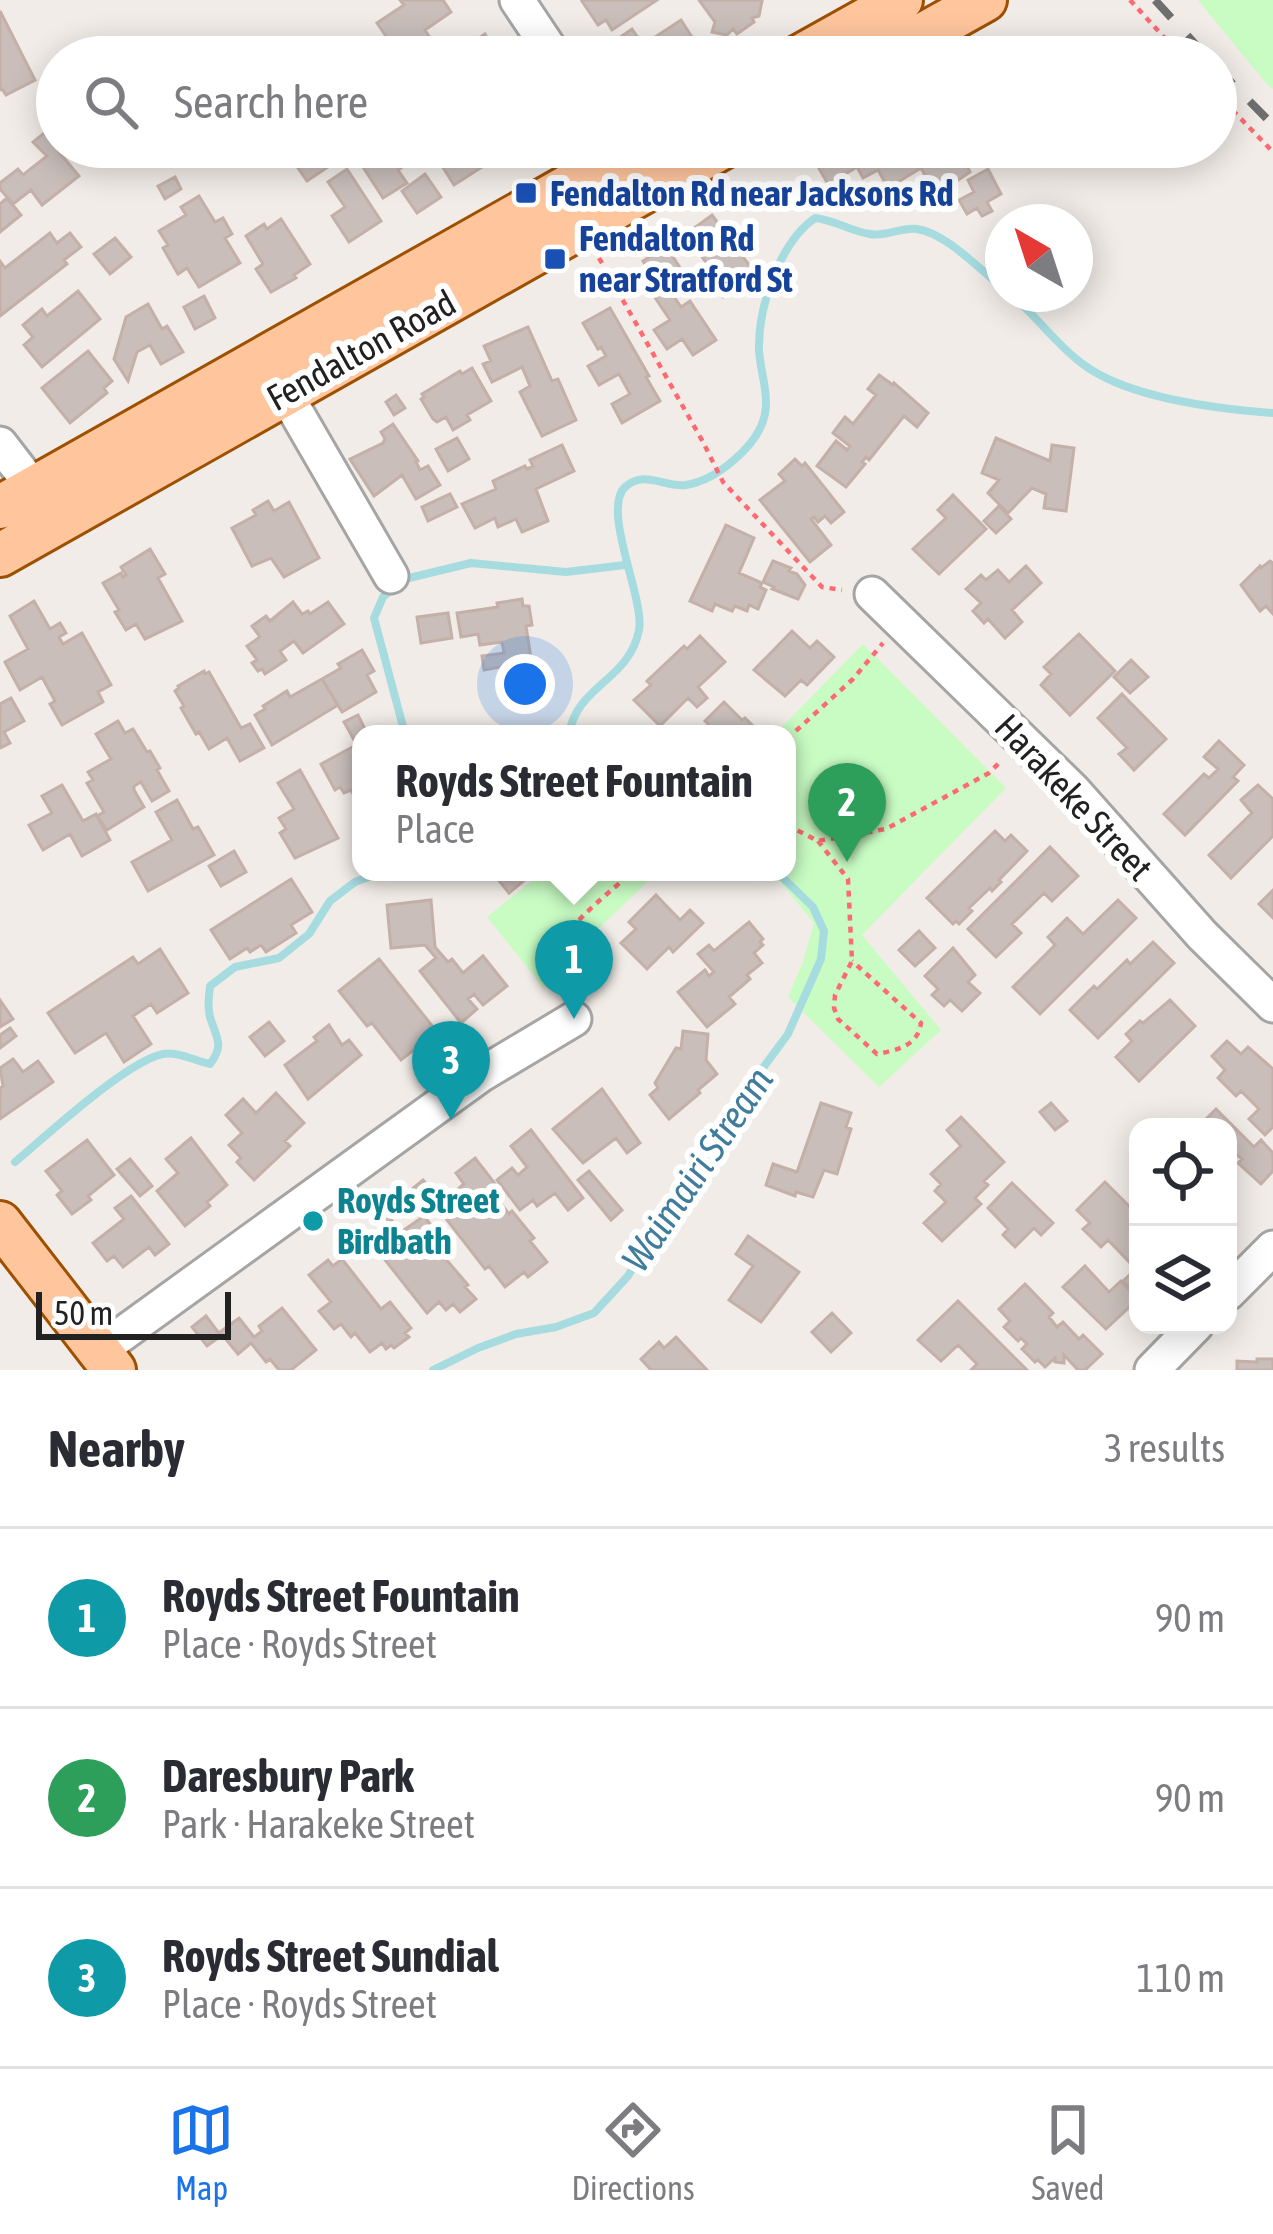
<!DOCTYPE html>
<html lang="en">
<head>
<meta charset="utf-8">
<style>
  :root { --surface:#fff; --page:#f2f2f3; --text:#2b2b33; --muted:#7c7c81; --line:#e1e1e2; --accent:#1a73e8 }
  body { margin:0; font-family:"Asap Condensed",sans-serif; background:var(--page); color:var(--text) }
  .controls { position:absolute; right:36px; bottom:36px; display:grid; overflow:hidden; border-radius:24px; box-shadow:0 6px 30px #0003 }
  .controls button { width:108px; height:108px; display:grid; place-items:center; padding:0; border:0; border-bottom:3px solid var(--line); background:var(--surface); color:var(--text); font:60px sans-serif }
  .compass { position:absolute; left:985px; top:204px; width:108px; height:108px; border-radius:50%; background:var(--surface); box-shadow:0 6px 30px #0003; rotate:321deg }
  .scale { position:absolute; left:36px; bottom:30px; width:195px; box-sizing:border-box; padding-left:12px; border:6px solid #212121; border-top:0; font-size:33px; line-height:42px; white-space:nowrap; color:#212121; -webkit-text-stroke:9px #fff; paint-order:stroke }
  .you { position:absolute; left:525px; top:684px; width:42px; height:42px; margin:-30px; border:9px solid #fff; border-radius:50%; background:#1a73e8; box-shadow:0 0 0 18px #1a73e833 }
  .badge { display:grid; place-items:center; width:78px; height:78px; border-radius:50%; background:var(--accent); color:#fff; font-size:39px; font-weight:700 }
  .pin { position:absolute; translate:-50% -99px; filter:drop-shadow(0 3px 6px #0008) }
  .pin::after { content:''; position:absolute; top:63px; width:42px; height:36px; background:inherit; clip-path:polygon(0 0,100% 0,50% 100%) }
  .popup { position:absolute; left:352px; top:725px; width:444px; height:156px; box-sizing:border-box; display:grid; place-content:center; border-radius:24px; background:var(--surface); filter:drop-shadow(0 3px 9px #0005); font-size:39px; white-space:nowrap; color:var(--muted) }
  .popup b { font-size:45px; color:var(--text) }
  .popup::after { content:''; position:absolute; left:50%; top:100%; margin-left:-24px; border:24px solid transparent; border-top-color:var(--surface) }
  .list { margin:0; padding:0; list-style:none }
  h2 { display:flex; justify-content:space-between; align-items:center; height:156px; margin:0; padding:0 48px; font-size:51px }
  h2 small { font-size:39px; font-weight:400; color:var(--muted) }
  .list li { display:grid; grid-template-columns:78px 1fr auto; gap:36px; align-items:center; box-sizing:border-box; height:180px; padding:0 48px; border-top:3px solid var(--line) }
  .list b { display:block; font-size:45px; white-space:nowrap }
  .list p { margin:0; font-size:39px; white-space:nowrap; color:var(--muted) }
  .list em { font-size:39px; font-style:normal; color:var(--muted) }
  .icon { flex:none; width:66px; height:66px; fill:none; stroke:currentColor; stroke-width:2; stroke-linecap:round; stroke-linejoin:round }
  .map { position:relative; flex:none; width:1273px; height:1370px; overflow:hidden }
  .search { position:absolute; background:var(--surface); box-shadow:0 6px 30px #0003; left:36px; right:36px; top:36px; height:132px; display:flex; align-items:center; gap:30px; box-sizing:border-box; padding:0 42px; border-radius:66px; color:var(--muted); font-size:45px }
  .sheet { height:696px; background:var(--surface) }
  nav { display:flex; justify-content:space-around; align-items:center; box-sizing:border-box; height:168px; border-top:3px solid var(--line); background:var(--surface); font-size:33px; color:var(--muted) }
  nav a { display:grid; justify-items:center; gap:6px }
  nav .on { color:var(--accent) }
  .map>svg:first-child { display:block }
  .park { fill:#c8fcc3 }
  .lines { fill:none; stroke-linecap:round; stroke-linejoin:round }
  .stream { stroke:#a6dce0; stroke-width:8 }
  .building { fill:#c9beba; stroke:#c4b0a8; stroke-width:3 }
  .minor-casing { stroke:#a5a5a5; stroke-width:39 }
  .major-casing { stroke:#9d5000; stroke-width:48 }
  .path { stroke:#ff6a72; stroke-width:4.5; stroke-dasharray:6 6; stroke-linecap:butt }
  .minor { stroke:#fff; stroke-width:33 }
  .major { stroke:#ffc69e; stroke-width:42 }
  .rail { stroke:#6f6f6f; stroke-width:8; stroke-dasharray:24 24; stroke-linecap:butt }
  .transit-dot { fill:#1a4fb4; stroke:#fff; stroke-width:4.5 }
  .culture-dot { fill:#0f9aa8; stroke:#fff; stroke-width:4.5 }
  .labels { text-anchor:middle; stroke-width:12; stroke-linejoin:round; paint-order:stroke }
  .transit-label { font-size:36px; font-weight:bold; fill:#164399; stroke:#fff; text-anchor:start }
  .street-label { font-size:36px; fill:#212121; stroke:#fff }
  .culture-label { font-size:36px; font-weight:bold; fill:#0d838f; stroke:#fff; text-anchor:start }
  .water-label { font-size:39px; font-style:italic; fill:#407d9c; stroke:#fff }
</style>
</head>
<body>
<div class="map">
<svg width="1273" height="1370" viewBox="0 0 1273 1370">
  <rect width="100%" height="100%" fill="#f1ece7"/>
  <path class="park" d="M 1198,0 L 1273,0 L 1273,89 L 1265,82 Z
    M 863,644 L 1006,788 L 862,935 L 941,1030 L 879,1087 L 788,997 L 803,962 L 814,923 L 772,872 L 787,872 L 787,734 L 775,734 Z
    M 543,872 L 658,872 L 579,947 L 573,976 L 543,987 L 487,917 Z"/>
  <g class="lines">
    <path class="stream" d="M 1010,294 C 1037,316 1056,345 1084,365 C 1129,398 1218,409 1273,413
      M 405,734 L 374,618 L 383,597 L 405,579 L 471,563 L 566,572 L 625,565
      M 569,734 C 577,685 629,681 639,630 C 645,599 601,510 625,487 C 645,469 664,488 686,485 C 717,480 759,445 765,414 C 769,394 760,370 759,350 C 758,308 779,243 815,218 C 835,220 850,231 870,234 C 886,237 901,227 917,229 C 946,233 980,270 1003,288
      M 15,1162 C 46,1136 127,1061 163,1054 C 178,1051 195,1061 210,1064 C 225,1045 216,1037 210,1017 C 207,1007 209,996 210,986 L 235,967 L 279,958 L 309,934 L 330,901 L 355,882 L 382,872
      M 433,1370 L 478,1348 L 516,1334 L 556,1327 L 594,1313 L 628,1276 L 707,1144 L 788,1034 L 821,959 L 824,931 L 813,907 L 777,872"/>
  </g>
  <path class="building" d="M 400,0 L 443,0 L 451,12 L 425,30 L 434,44 L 414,57 L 374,57 L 392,45 L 377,23 L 404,5 Z
    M 584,0 L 657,0 L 612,30 L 606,20 L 598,25 L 582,1 Z
    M 699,0 L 757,0 L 762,1 L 759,16 L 752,18 L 754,22 L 737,34 L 733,29 L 727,35 L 712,32 L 715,22 Z
    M 0,11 L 35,80 L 6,95 L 2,89 L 0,90 Z
    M 681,20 L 699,48 L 685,57 L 621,57 L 612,43 L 632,29 L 643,45 Z
    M 485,34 L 497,57 L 459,57 L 457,53 Z
    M 49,129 L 57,139 L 57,147 L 62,149 L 59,152 L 79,176 L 42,205 L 31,190 L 13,204 L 0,189 L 0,183 L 18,169 L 23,175 L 47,156 L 33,142 Z
    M 300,147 L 331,147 L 340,159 L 307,181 L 289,155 Z
    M 362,147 L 402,147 L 411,161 L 398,170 L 407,183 L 383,198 L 354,153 Z
    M 513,147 L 454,185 L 434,153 L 440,147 Z
    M 832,147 L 962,147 L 959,149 L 970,172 L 936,195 L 921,168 L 888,188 L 878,170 L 863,178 L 857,167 L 828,184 L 813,158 Z
    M 347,169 L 381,221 L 349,242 L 332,216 L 345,207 L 328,182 Z
    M 988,169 L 1001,194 L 987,202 L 992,211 L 982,216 L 977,208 L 967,214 L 959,200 L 974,192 L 968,180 Z
    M 425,174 L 441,197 L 417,213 L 402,191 Z
    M 175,177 L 181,189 L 165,199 L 158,186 Z
    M 199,196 L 215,222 L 223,218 L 232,234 L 225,238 L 240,263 L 199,287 L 187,268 L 178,274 L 163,248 L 168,245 L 159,231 L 186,215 L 181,207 Z
    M 7,198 L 21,215 L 0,232 L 0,204 Z
    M 712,215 L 728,237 L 733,234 L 745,249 L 740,253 L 756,274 L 723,297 L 707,274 L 712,271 L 686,234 Z
    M 281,219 L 310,264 L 294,275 L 296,278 L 271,292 L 256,269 L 263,264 L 246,236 L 264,224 L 267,229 Z
    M 50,233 L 57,243 L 70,233 L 81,247 L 64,260 L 67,264 L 0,316 L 0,261 L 5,268 Z
    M 115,238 L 131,257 L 110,274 L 94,254 Z
    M 666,246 L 690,283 L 673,295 L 681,307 L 690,301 L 716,340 L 693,355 L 682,339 L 667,349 L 654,330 L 670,320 L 654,296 L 660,293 L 643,261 Z
    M 78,291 L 100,319 L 42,367 L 24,345 L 33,337 L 23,325 L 42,309 L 47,316 Z
    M 204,296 L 215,318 L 195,329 L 184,307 Z
    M 148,304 L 162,329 L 167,326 L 183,352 L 161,364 L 150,345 L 137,352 L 128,381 L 114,359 L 126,317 Z
    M 610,308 L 649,376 L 646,377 L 660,401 L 622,423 L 612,404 L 630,394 L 619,374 L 599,385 L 588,366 L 606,356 L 601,347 L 598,349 L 583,323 Z
    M 528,327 L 552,381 L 558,379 L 576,420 L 542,436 L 520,392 L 530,386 L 522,367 L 492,382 L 483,364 L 491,361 L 484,346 Z
    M 88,351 L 112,381 L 104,388 L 107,393 L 70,423 L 42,388 Z
    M 472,368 L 491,401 L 467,415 L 470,420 L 453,430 L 446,417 L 437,422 L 433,419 L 421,399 L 424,397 L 422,394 L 460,371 L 462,374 Z
    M 879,375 L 893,385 L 894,383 L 928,413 L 917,427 L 904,416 L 869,460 L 866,457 L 862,462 L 865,464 L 846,487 L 817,466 L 836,441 L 847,450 L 850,446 L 833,433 L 845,417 L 853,424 L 876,395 L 868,389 Z
    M 396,395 L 405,408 L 394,415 L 386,402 Z
    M 393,424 L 418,461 L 416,462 L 420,470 L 428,466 L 440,485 L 416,499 L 402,475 L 374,496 L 350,459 L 383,443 L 385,439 L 381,432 Z
    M 457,438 L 469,459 L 448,471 L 436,449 Z
    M 996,438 L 1050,461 L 1052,445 L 1074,448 L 1066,511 L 1044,508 L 1046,494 L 1032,488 L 1008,513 L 988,493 L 999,480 L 982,473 Z
    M 562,445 L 574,471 L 536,489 L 548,521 L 522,532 L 516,519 L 498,527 L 495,518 L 475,528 L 462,504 L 496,489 L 493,481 L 525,466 L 527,469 L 533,466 L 530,460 Z
    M 795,459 L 802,466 L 805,463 L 844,512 L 831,523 L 825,516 L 818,522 L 814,517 L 811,519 L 831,545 L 810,562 L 760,500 L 785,481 L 779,474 Z
    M 450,494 L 457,507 L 428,521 L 422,507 Z
    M 953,495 L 986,529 L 939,574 L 913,549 L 946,518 L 938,510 Z
    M 268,501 L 274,511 L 289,502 L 319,558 L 284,577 L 271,558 L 252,566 L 232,528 L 256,515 L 253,510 Z
    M 999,506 L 1011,519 L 996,533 L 984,521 Z
    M 726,525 L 754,538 L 739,573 L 762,583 L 760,587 L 766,590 L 758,609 L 749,605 L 747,611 L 735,606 L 732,611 L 715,604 L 712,611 L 690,601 Z
    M 150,549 L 165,574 L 158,578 L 182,621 L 145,639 L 136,624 L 126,630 L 115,612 L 119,610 L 103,583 L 121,573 L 123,577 L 126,575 L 121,567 Z
    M 773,561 L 791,568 L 789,571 L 797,574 L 805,585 L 798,599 L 772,589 L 774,587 L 763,582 Z
    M 1270,561 L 1273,563 L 1273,614 L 1266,606 L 1260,611 L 1241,585 L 1260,566 L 1261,568 Z
    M 1026,566 L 1041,583 L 1012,610 L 1022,622 L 1005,638 L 988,619 L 984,623 L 973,611 L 981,603 L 966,589 L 981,575 L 986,580 L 998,570 L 1009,582 Z
    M 522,599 L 523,606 L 529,606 L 532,625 L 526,626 L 535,684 L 509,688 L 506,666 L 484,670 L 482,656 L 504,653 L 502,642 L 480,645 L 478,634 L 461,637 L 457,613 L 498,607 L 497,603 Z
    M 34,601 L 50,629 L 60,623 L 66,633 L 59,637 L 63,644 L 82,633 L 111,685 L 98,692 L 103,702 L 62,725 L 50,704 L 55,701 L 42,677 L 20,690 L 5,662 L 28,649 L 10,616 Z
    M 293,602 L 302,614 L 308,611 L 310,614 L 328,602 L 344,624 L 303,653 L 294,641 L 280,651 L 286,660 L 265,674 L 262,669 L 258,671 L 252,663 L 257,660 L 247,646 L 260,637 L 252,626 L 266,616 L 270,621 Z
    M 448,613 L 452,638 L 421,643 L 417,617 Z
    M 792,631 L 810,648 L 817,641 L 834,657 L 807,685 L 801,680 L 785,696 L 754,670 Z
    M 1079,634 L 1115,671 L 1070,715 L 1041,685 L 1051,674 L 1044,667 Z
    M 700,636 L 725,662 L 698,687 L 707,698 L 697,707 L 688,698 L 660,726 L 634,700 L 651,685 L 647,681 L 684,646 L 687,649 Z
    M 362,650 L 374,671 L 367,675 L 376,692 L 342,712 L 322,679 L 341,668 L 338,664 Z
    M 1131,660 L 1148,677 L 1130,693 L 1114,677 Z
    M 204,671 L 205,674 L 209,672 L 241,728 L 250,724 L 264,748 L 240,761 L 227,738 L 209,749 L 199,732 L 196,734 L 181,708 L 184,706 L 175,691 L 179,688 L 178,686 Z
    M 322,679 L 338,705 L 272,745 L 255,715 L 265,709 L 263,706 L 287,691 L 290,697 Z
    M 1122,694 L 1166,739 L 1134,770 L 1119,754 L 1127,748 L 1098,718 Z
    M 11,698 L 24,721 L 4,732 L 10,743 L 0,748 L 0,704 Z
    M 724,702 L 742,720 L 745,718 L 761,734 L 708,734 L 713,729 L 705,721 Z
    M 358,715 L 367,733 L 361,734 L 354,740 L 344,722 Z
    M 118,721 L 125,733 L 133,729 L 147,752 L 150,751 L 160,768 L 157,770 L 169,791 L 152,801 L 141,782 L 134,786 L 134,790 L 144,807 L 107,830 L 97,816 L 104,812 L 87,783 L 93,780 L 88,772 L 111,759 L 96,734 Z
    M 1219,741 L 1244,765 L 1233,777 L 1238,781 L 1185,835 L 1164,814 L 1204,774 L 1209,778 L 1218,769 L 1204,757 Z
    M 358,744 L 361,746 L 361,808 L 351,790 L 344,793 L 340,787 L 335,790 L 321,764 Z
    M 300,770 L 338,838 L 295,858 L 280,833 L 286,829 L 279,818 L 294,809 L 278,783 Z
    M 62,785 L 83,821 L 96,814 L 110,840 L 82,856 L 70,834 L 43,850 L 29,825 L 52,813 L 42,796 Z
    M 1258,785 L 1273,799 L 1273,836 L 1231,878 L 1209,855 L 1252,813 L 1241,800 Z
    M 177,800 L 193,829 L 198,827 L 214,855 L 148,891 L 132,862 L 172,840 L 156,812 Z
    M 995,831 L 1005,841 L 1011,835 L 1027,851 L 999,880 L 1001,882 L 992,891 L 990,888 L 969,908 L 972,911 L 959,924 L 956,921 L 953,924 L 927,898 Z
    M 1050,847 L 1078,876 L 1052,901 L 1044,893 L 1012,924 L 1021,933 L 996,957 L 968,929 Z
    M 234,851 L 246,872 L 221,886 L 209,866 Z
    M 492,872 L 534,872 L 509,893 Z
    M 291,879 L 312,912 L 291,925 L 296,933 L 266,952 L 261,945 L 250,952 L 247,948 L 230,959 L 211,930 Z
    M 1273,890 L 1273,918 L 1259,904 Z
    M 656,895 L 680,920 L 690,910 L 703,923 L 673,952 L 669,947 L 647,969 L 621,943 L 636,929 L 629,922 Z
    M 431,900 L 435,947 L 448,962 L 452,959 L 463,973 L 483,956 L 507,986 L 483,1005 L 474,994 L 468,999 L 477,1009 L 461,1023 L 420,971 L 436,958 L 425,945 L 391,948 L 387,905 Z
    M 1118,900 L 1136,918 L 1040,1014 L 1013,987 L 1055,945 L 1048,937 L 1067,918 L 1083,934 Z
    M 749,922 L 763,939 L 760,942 L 763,945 L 754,953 L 762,963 L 747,975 L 750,979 L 729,997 L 735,1004 L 707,1027 L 678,992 L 705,970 L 709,976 L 714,972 L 698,954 L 709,945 L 714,951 Z
    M 919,931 L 935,948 L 915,966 L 899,950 Z
    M 1153,942 L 1174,963 L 1098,1038 L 1070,1010 L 1094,986 L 1097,989 L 1127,960 L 1130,964 Z
    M 953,948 L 975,975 L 968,982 L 980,993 L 962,1011 L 950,1000 L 944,1006 L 932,995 L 938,989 L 925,976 Z
    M 160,949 L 188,993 L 157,1013 L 151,1004 L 133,1016 L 151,1044 L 124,1062 L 106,1033 L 75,1053 L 48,1013 L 133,957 L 138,964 Z
    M 379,959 L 437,1032 L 401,1060 L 372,1023 L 367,1026 L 339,991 Z
    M 0,1000 L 13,1019 L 0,1027 Z
    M 1170,1000 L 1195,1026 L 1139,1081 L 1116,1057 L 1132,1041 L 1126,1034 L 1140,1021 L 1143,1023 Z
    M 269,1022 L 284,1041 L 265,1056 L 250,1037 Z
    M 329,1025 L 342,1045 L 349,1040 L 361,1055 L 308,1099 L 285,1065 L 317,1041 L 314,1037 Z
    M 10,1028 L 16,1036 L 0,1048 L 0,1035 Z
    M 683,1031 L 708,1034 L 706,1060 L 717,1074 L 698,1090 L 700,1093 L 669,1119 L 650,1095 L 658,1088 L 655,1083 L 676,1048 L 681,1049 Z
    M 1227,1041 L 1241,1054 L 1248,1047 L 1273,1069 L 1273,1127 L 1265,1135 L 1249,1119 L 1259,1109 L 1241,1091 L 1236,1096 L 1218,1078 L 1225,1070 L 1212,1056 Z
    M 13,1059 L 23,1072 L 38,1061 L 53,1082 L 0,1119 L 0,1088 L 3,1086 L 0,1068 Z
    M 602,1089 L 640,1143 L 627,1153 L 616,1138 L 583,1163 L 553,1129 Z
    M 276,1093 L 304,1123 L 285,1141 L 290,1146 L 254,1180 L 237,1162 L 241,1158 L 229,1145 L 242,1133 L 226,1115 L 243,1099 L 256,1113 Z
    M 821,1103 L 851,1113 L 846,1127 L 851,1129 L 837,1174 L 824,1170 L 813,1197 L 796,1192 L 795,1196 L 766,1185 L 773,1164 L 797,1172 Z
    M 1051,1103 L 1067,1121 L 1055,1130 L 1040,1112 Z
    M 1216,1109 L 1254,1147 L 1261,1140 L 1273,1153 L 1273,1171 L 1261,1184 L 1238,1163 L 1242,1159 L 1237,1155 L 1234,1157 L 1228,1155 L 1228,1127 L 1205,1127 L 1203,1122 Z
    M 961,1117 L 1004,1162 L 984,1181 L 988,1185 L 975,1198 L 981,1204 L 942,1241 L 924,1223 L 946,1202 L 935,1191 L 941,1184 L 931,1174 L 961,1146 L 947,1130 Z
    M 531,1130 L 583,1198 L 568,1210 L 555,1193 L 537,1206 L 533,1200 L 520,1210 L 497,1180 L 512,1168 L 518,1175 L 527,1167 L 511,1146 Z
    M 191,1138 L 227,1185 L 207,1202 L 210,1206 L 185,1226 L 157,1191 L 178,1173 L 166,1159 Z
    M 87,1140 L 114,1175 L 88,1196 L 91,1200 L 72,1214 L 57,1195 L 62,1191 L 46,1171 Z
    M 475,1158 L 496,1185 L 490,1190 L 509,1214 L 512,1211 L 534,1238 L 530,1241 L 547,1262 L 528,1277 L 524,1272 L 505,1287 L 489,1266 L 485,1269 L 447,1220 L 465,1209 L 453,1193 L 464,1184 L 456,1173 Z
    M 130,1159 L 152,1186 L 140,1196 L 117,1169 Z
    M 589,1171 L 622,1210 L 611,1220 L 578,1180 Z
    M 423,1180 L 435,1195 L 418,1208 L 407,1193 Z
    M 1105,1182 L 1138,1215 L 1138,1296 L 1123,1281 L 1136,1269 L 1108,1240 L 1101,1247 L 1083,1229 L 1090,1223 L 1077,1210 Z
    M 1012,1183 L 1053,1223 L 1041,1235 L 1034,1228 L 1015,1247 L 1003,1235 L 1008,1229 L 988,1208 Z
    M 131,1196 L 169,1244 L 155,1255 L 149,1247 L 123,1267 L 114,1256 L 107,1261 L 93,1243 L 124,1219 L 115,1208 Z
    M 384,1211 L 401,1232 L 424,1216 L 451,1251 L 444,1257 L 468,1285 L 465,1287 L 476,1299 L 460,1312 L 453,1304 L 446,1310 L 439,1302 L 427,1313 L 378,1251 L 393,1239 L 376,1217 Z
    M 748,1236 L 799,1272 L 761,1322 L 729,1300 L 753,1266 L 736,1254 Z
    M 342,1259 L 381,1309 L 390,1302 L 411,1328 L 405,1333 L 409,1337 L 394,1348 L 391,1345 L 386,1349 L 382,1343 L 370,1352 L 355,1333 L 351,1337 L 341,1324 L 334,1329 L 319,1311 L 331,1302 L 309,1275 L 328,1260 L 333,1266 Z
    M 1085,1266 L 1109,1292 L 1121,1281 L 1138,1299 L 1106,1329 L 1063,1287 Z
    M 1025,1284 L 1053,1313 L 1049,1317 L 1057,1327 L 1063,1322 L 1079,1339 L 1083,1335 L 1102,1354 L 1085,1370 L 1078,1370 L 1064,1355 L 1064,1363 L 1055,1362 L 1055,1358 L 1045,1367 L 1038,1360 L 1035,1362 L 1022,1349 L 1027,1344 L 1021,1338 L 1018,1341 L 1004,1327 L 1010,1321 L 999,1309 Z
    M 958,1301 L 1027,1370 L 971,1370 L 977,1364 L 958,1345 L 941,1361 L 918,1340 Z
    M 282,1308 L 316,1350 L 291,1370 L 279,1370 L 270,1359 L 266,1362 L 251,1343 L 238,1354 L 220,1332 L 239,1318 L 254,1337 L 262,1331 L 259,1326 Z
    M 832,1313 L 851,1333 L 831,1352 L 812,1332 Z
    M 206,1316 L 221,1336 L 207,1346 L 192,1327 Z
    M 676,1337 L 707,1370 L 651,1370 L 641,1359 L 659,1342 L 664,1348 Z
    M 1257,1359 L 1273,1359 L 1273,1370 L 1237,1370 L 1237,1361 L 1257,1362 Z"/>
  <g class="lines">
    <g class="minor-casing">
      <path id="minor" d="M 517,0 L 555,57
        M 285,393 L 391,576
        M 0,444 L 34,488
        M 872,594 L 1073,790 L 1202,935 L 1273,1005
        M 1228,1293 L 1273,1248
        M 99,1351 L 482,1074 L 574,1019
        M 1152,1370 L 1196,1325"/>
    </g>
    <g class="major-casing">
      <path id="major" d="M 799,57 L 901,0
        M 883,57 L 985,0
        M 0,507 L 638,147
        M 0,555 L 723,147
        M 0,1223 L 114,1370"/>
    </g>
    <path class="path" d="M 1130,0 L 1182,57
      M 1216,93 L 1273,152
      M 599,258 L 703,442 L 723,482 L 822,587 L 842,590
      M 787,739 L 853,679 L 883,643
      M 787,825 L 818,841 L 886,829 L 989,773 L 1001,761
      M 818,841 L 848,879 L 852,961 L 835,995 L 834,1008 L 838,1019 L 877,1054 C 897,1050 918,1046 921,1023 L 852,961
      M 553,985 C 557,971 557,957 561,945 C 567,925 615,888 632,872"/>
    <use href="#minor" class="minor"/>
    <use href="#major" class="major"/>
    <path class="rail" d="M 1155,0 L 1207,57
      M 1216,67 L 1273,125"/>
  </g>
  <g class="transit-dot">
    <rect x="514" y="181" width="24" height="24" rx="6"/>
    <rect x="543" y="247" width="24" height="24" rx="6"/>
  </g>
  <circle class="culture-dot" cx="313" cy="1221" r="12"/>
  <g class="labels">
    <g class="transit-label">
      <text x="550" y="206">Fendalton Rd near Jacksons Rd</text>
      <text x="579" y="251">Fendalton Rd<tspan x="579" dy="41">near Stratford St</tspan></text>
    </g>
    <g class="street-label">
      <text transform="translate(361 350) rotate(-29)" y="13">Fendalton Road</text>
      <text transform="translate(1074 797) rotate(47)" y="13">Harakeke Street</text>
    </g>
    <g class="culture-label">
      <text x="337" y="1213">Royds Street<tspan x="337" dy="41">Birdbath</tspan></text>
    </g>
    <g class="water-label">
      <text transform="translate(697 1169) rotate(-56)" y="14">Waimairi Stream</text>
    </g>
  </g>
</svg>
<div class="controls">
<button><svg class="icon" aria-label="locate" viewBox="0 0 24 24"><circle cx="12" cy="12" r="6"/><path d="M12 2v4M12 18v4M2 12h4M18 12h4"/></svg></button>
<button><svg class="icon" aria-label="layers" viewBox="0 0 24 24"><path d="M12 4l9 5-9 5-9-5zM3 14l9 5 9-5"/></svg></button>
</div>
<svg class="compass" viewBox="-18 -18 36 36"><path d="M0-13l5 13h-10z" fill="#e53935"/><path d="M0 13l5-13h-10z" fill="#7c7c81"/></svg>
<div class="scale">50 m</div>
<div class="you"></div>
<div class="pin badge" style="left:574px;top:1019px;background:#0f9aa8">1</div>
<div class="popup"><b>Royds Street Fountain</b>Place</div>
<div class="pin badge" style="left:847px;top:862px;background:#2e9e5b">2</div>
<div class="pin badge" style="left:451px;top:1120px;background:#0f9aa8">3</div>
<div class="search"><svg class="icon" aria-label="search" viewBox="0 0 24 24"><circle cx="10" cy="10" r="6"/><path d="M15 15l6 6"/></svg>Search here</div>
</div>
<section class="sheet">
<h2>Nearby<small>3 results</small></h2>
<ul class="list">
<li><span class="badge" style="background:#0f9aa8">1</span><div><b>Royds Street Fountain</b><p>Place · Royds Street</p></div><em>90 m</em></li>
<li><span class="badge" style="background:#2e9e5b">2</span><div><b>Daresbury Park</b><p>Park · Harakeke Street</p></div><em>90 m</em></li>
<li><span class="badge" style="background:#0f9aa8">3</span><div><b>Royds Street Sundial</b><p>Place · Royds Street</p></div><em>110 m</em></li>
</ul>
</section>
<nav>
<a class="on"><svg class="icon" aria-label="map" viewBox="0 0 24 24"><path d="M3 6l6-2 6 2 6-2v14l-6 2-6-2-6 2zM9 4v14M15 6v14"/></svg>Map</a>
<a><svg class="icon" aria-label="directions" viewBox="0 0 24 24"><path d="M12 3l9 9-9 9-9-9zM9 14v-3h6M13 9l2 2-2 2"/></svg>Directions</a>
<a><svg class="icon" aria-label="saved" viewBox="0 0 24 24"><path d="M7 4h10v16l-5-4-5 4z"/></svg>Saved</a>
</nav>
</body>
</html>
